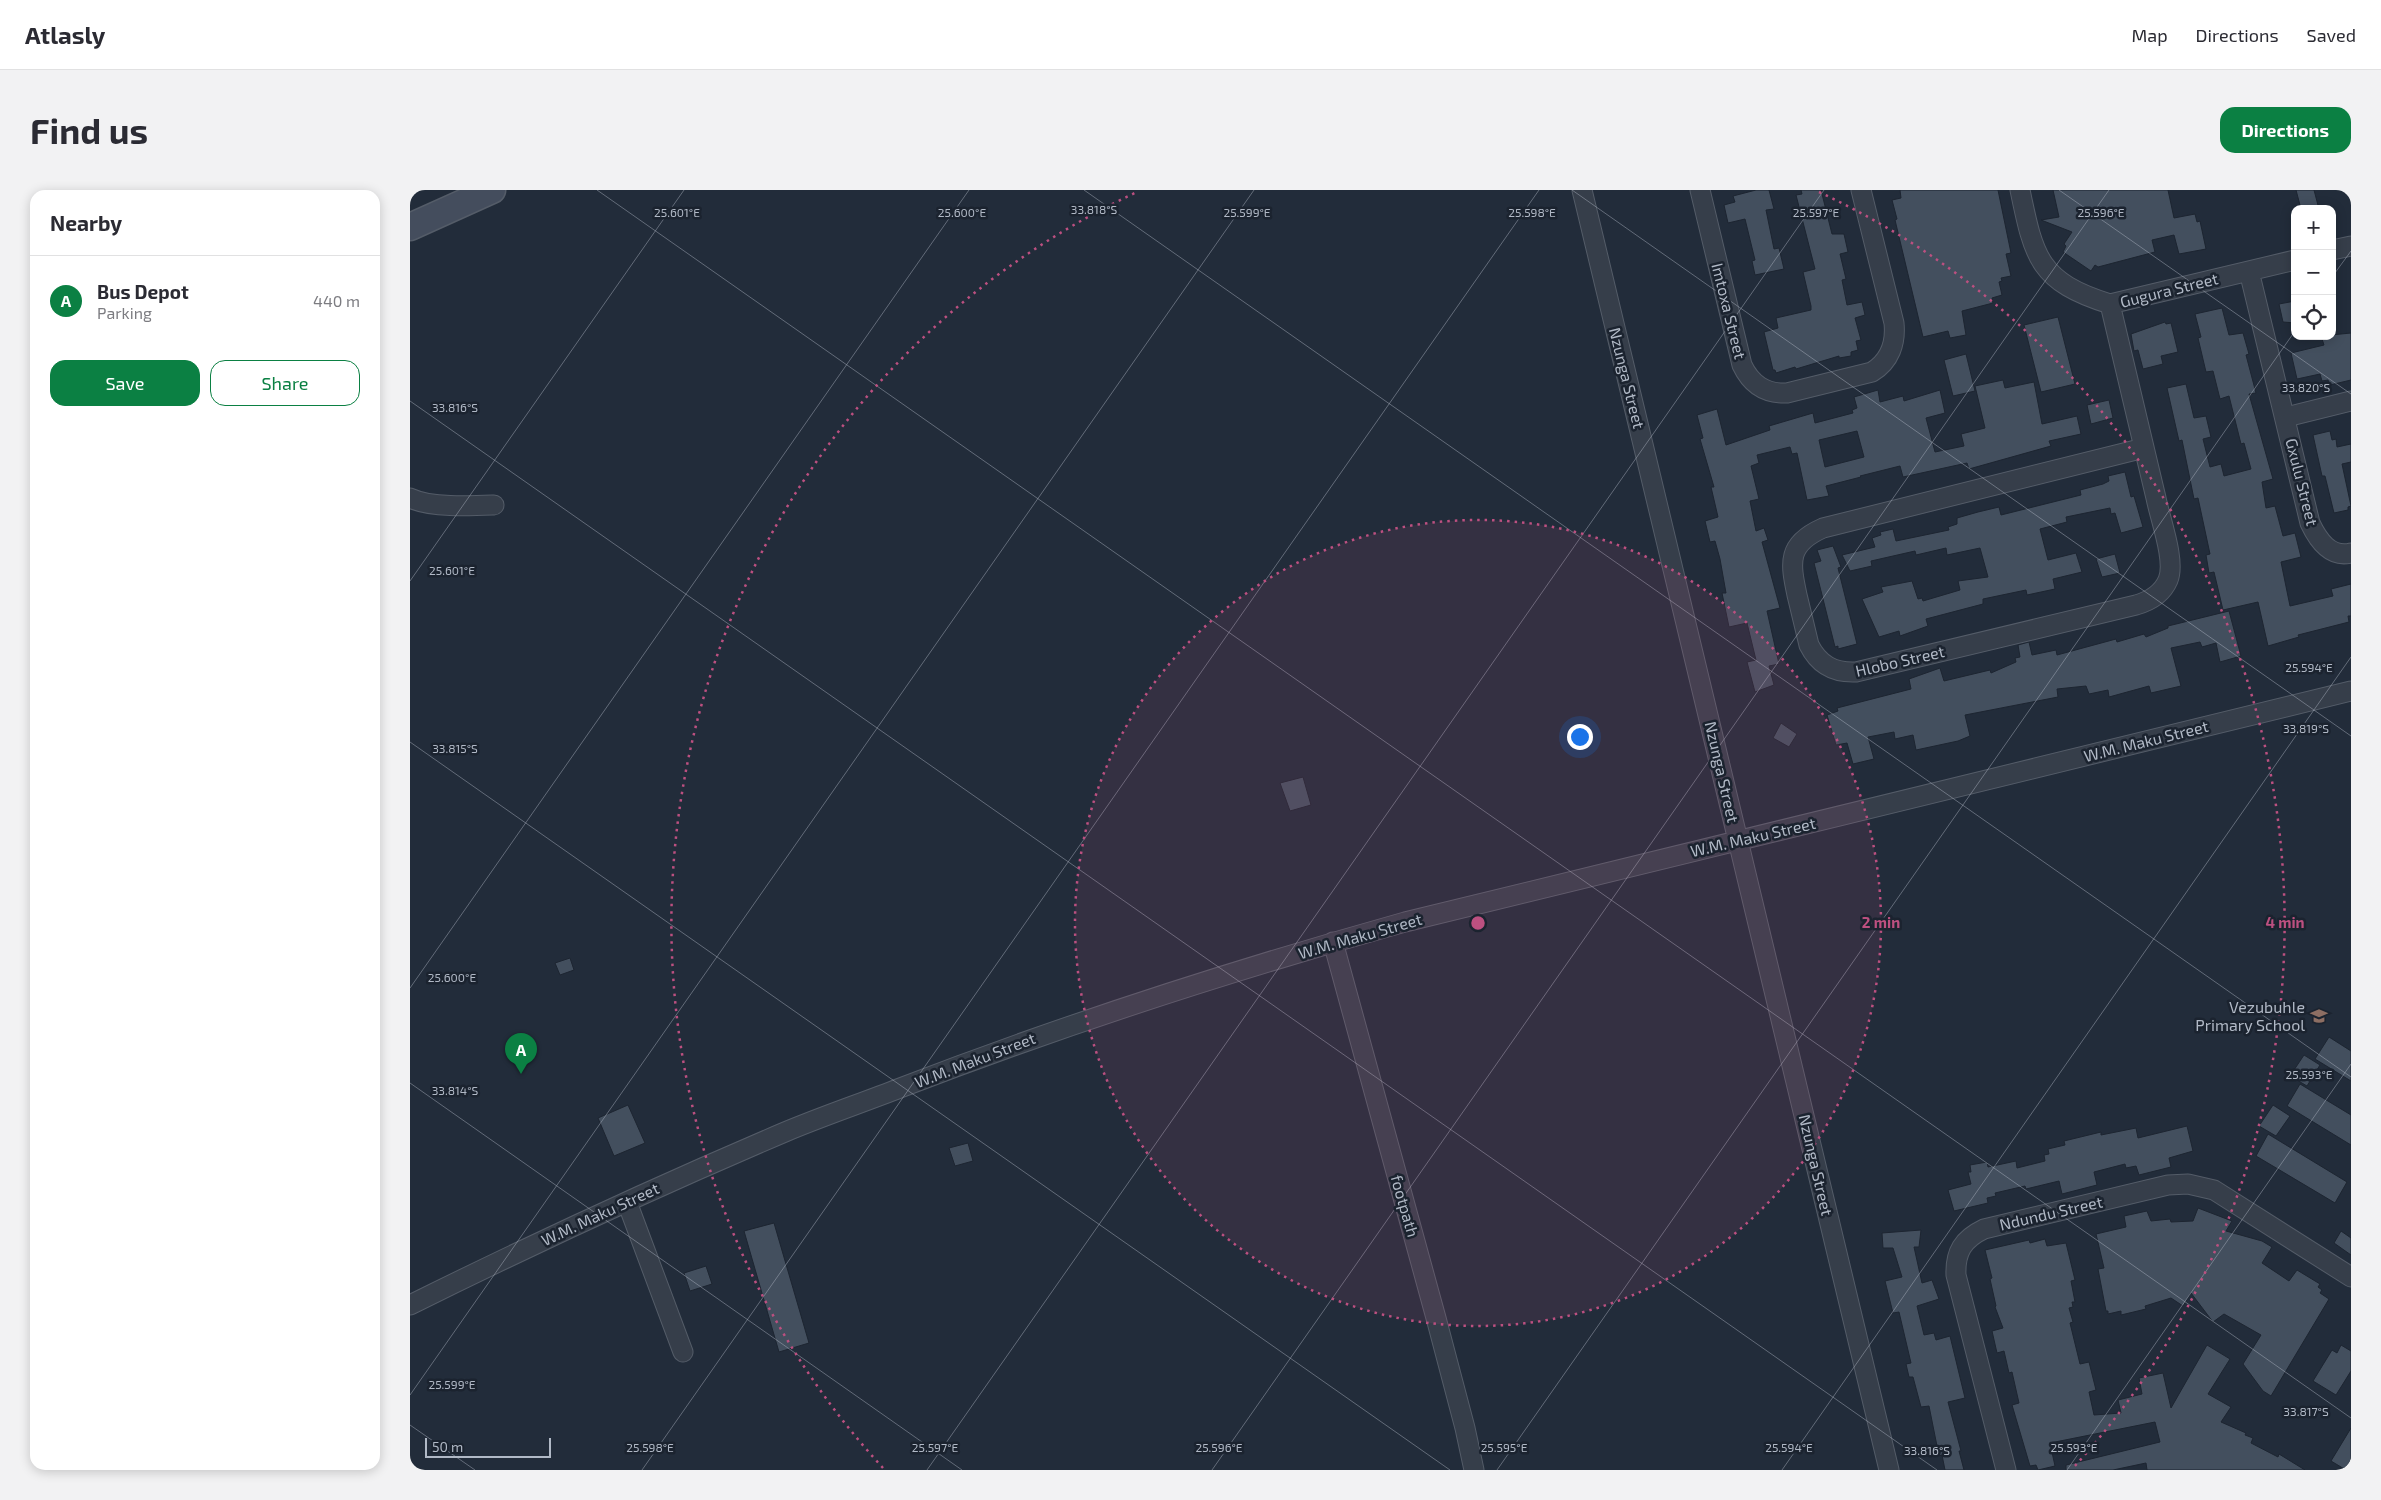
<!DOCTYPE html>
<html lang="en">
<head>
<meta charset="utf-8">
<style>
  :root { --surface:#fff; --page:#f2f2f3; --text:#2b2b33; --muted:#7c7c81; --line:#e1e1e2; --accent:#0b8043 }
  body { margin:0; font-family:"Exo 2",sans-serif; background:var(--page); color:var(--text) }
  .controls { position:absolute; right:15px; top:15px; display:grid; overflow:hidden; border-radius:10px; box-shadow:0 2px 12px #0003 }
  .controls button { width:45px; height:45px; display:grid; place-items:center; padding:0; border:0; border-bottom:1px solid var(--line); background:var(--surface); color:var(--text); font:25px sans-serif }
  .scale { position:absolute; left:15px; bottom:12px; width:126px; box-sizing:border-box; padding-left:5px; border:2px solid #b1b9c6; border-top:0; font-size:14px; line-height:18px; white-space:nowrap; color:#b1b9c6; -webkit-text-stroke:4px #1b232f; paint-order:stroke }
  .you { position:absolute; left:1169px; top:546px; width:18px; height:18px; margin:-12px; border:4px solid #fff; border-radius:50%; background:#1a73e8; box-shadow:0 0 0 8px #1a73e833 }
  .badge { display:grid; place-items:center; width:32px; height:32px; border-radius:50%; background:var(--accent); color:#fff; font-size:16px; font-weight:700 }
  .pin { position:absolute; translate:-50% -41px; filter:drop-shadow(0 1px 2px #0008) }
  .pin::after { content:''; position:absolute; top:26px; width:18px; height:15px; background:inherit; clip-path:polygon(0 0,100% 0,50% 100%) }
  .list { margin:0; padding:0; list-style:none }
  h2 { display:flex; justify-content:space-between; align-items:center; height:65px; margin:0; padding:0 20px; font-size:21px }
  h2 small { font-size:16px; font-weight:400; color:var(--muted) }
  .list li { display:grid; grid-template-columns:32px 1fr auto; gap:15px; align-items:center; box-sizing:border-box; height:90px; padding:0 20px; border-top:1px solid var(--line) }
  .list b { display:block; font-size:19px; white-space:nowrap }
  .list p { margin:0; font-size:16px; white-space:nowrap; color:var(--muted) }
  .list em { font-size:16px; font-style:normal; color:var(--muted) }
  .actions { display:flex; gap:10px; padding:15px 20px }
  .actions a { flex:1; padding:11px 0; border:1px solid var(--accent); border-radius:15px; text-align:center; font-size:18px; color:var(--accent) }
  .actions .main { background:var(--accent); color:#fff }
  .icon { flex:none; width:28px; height:28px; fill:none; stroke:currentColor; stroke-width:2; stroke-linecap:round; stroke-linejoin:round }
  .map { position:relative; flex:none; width:1941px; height:1280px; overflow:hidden; border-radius:15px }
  header { display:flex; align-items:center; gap:30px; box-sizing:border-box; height:70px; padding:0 25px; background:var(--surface); border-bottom:1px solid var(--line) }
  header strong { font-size:24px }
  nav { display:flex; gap:28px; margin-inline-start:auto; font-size:18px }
  .intro { display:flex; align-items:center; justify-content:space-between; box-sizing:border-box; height:120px; padding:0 30px }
  h1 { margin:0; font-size:35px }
  .button { padding:12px 22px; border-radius:15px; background:var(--accent); color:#fff; font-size:18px; font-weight:700 }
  main { display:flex; gap:30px; padding:0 30px }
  aside { flex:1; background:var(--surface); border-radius:15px; box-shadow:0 2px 12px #0003 }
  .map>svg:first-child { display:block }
  .building { fill:#434f5e; stroke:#1d2531; fill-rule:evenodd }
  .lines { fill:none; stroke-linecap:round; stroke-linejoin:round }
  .street-casing { stroke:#545c68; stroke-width:21 }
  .secondary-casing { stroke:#545c68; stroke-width:29 }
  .street { stroke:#363e4a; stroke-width:19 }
  .secondary { stroke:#444d5d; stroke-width:26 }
  .ticks { fill:none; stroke:#b1b9c6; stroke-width:1; stroke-opacity:0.45 }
  .ring { fill:none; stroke:#bc5080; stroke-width:2.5; stroke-dasharray:2.5 5 }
  .labels { text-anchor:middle; stroke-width:5; stroke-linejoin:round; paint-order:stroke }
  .street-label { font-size:16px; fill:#b1b9c6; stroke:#1b232f }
  .poi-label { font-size:16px; fill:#b1b9c6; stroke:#1b232f; text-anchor:end }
  .ticks-label { font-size:12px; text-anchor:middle; fill:#b1b9c6; stroke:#1b232f; stroke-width:5; stroke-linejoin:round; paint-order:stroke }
  .centre { fill:#bc5080; stroke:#1b232f; stroke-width:2.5 }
  .ring-label { font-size:15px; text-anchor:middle; font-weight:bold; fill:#bc5080; stroke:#1b232f; stroke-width:5; stroke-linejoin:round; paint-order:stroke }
</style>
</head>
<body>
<header>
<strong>Atlasly</strong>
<nav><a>Map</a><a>Directions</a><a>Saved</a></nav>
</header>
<div class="intro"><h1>Find us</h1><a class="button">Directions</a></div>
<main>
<aside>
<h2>Nearby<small></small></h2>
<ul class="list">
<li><span class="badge">A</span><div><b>Bus Depot</b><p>Parking</p></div><em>440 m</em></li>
</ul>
<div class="actions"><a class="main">Save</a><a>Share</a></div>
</aside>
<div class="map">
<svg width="1941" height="1280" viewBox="0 0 1941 1280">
  <rect width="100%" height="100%" fill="#222c3a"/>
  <path class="building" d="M 1346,0 L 1359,0 L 1364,19 L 1356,20 L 1364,59 L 1369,58 L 1374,79 L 1345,85 L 1342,71 L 1345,70 L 1335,29 L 1318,33 L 1314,15 L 1325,12 L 1323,6 Z
    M 1391,0 L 1411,0 L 1422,44 L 1434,44 L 1438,62 L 1430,64 L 1436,89 L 1432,90 L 1437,115 L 1452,112 L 1455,125 L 1445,128 L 1451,150 L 1446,151 L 1448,160 L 1441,162 L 1441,166 L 1429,168 L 1429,166 L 1386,179 L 1385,177 L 1366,183 L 1365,180 L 1363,180 L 1354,142 L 1368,138 L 1366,128 L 1401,120 L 1401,116 L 1393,82 L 1405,79 L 1386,5 L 1392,4 Z
    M 1490,0 L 1588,0 L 1601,63 L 1596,64 L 1601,86 L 1591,88 L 1592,91 L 1589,92 L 1592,105 L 1582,108 L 1583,113 L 1552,121 L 1556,145 L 1540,148 L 1538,141 L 1513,147 L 1485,30 L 1487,29 L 1482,10 L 1491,8 Z
    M 1643,0 L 1758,0 L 1764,28 L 1785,24 L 1787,32 L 1790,31 L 1796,59 L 1769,64 L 1764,45 L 1742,50 L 1745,62 L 1688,77 L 1685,75 L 1681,81 L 1653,62 L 1656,56 L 1654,54 L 1662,42 L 1631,30 L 1649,27 Z
    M 1886,0 L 1904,0 L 1909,19 L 1891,19 Z
    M 1885,111 L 1885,133 L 1873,132 L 1869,114 Z
    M 1812,118 L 1819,145 L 1833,143 L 1839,164 L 1836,165 L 1846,203 L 1839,204 L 1863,289 L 1852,292 L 1856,318 L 1865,316 L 1873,346 L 1885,343 L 1891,367 L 1871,372 L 1880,416 L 1923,406 L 1921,399 L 1941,394 L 1941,426 L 1938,426 L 1939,432 L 1888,445 L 1889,447 L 1858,456 L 1848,412 L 1813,420 L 1804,382 L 1799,383 L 1796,365 L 1800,364 L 1788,308 L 1784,309 L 1772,250 L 1769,251 L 1757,198 L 1776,194 L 1784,228 L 1796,226 L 1801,247 L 1793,249 L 1800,277 L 1811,274 L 1814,286 L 1841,279 L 1834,253 L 1831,254 L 1819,206 L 1810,209 L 1803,181 L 1796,182 L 1788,148 L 1791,147 L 1785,124 Z
    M 1648,127 L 1665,194 L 1631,202 L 1614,135 Z
    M 1755,132 L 1756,134 L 1761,133 L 1768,162 L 1751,166 L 1753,174 L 1733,179 L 1728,160 L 1724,161 L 1721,144 Z
    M 1941,143 L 1941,190 L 1920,195 L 1918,190 L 1912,191 L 1910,184 L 1887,189 L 1881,163 L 1914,155 L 1911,146 Z
    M 1556,164 L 1565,201 L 1543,206 L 1534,170 Z
    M 1593,190 L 1595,198 L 1624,192 L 1632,234 L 1667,226 L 1671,244 L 1639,251 L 1641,256 L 1559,279 L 1557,273 L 1493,287 L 1490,276 L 1450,286 L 1451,287 L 1416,296 L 1419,306 L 1397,310 L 1387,263 L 1382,264 L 1380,257 L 1347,265 L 1349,273 L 1341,276 L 1349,309 L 1340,311 L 1346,341 L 1354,338 L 1358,350 L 1352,352 L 1370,418 L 1357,421 L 1369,474 L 1359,476 L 1364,495 L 1345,502 L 1337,472 L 1346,470 L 1337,433 L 1319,437 L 1312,403 L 1316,403 L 1310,369 L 1305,351 L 1300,352 L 1295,331 L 1308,327 L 1301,297 L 1304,297 L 1290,249 L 1293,248 L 1287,225 L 1307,219 L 1316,255 L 1360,240 L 1359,236 L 1403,223 L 1405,233 L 1443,223 L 1442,220 L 1447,218 L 1444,207 L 1468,200 L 1470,212 L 1493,206 L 1494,211 L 1530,200 L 1535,223 L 1516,228 L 1525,262 L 1554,256 L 1551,244 L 1575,238 L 1565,196 ZM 1447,241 L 1454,267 L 1415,277 L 1409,250 Z
    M 1699,210 L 1703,228 L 1681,234 L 1677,215 Z
    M 1920,241 L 1922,250 L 1926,249 L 1927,257 L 1941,254 L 1941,272 L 1932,274 L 1941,316 L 1938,317 L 1938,320 L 1924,323 L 1915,286 L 1912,286 L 1903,245 Z
    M 1715,282 L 1721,307 L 1724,306 L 1733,337 L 1711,343 L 1705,323 L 1701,324 L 1700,318 L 1656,327 L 1657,332 L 1630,339 L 1638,370 L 1666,363 L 1672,382 L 1643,389 L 1645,399 L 1617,405 L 1616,400 L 1573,409 L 1573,414 L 1516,429 L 1518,436 L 1490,446 L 1489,441 L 1469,447 L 1452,409 L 1473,402 L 1471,397 L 1502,391 L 1508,409 L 1512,408 L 1513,411 L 1550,400 L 1548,391 L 1578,387 L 1570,358 L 1537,365 L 1536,358 L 1506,365 L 1505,361 L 1461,371 L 1462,376 L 1440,381 L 1432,365 L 1465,357 L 1462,348 L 1471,345 L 1470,342 L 1483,339 L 1486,351 L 1539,340 L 1538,337 L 1547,334 L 1547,328 L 1568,322 L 1589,317 L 1591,325 L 1671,305 L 1670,300 L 1693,294 L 1699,291 L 1698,286 Z
    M 1423,356 L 1431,377 L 1428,378 L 1447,454 L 1428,459 L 1428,456 L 1425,457 L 1404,373 L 1411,371 L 1407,360 Z
    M 1705,364 L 1710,383 L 1692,387 L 1686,369 Z
    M 1819,421 L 1831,466 L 1810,472 L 1806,453 L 1792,457 L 1790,452 L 1761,458 L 1771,496 L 1741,503 L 1739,496 L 1699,507 L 1698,500 L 1679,504 L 1676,496 L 1647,499 L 1648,507 L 1555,525 L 1560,546 L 1548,551 L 1506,560 L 1503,545 L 1485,549 L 1484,542 L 1458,547 L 1464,569 L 1443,574 L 1437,553 L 1426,555 L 1417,525 L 1428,521 L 1427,518 L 1501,499 L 1499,489 L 1530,478 L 1534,491 L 1580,480 L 1581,483 L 1606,472 L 1605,468 L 1610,467 L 1608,455 L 1619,452 L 1622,465 L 1646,460 L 1647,465 L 1706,449 L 1707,452 L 1734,444 L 1736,447 L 1758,438 L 1758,436 Z
    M 1371,533 L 1387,544 L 1379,557 L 1363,548 Z
    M 893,587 L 901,615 L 880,621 L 870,593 Z
    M 160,768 L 164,780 L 150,785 L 145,773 Z
    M 1919,847 L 1941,861 L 1941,891 L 1905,869 Z
    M 1894,865 L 1910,875 L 1897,896 L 1880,886 Z
    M 1890,894 L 1941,925 L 1941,955 L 1877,916 Z
    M 218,915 L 235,953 L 204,966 L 188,928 Z
    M 1863,915 L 1880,926 L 1866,946 L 1849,936 Z
    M 1777,936 L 1783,961 L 1759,968 L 1761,977 L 1729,985 L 1726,976 L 1716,978 L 1715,974 L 1684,982 L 1687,995 L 1652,1004 L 1649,991 L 1616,999 L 1615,996 L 1585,1003 L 1586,1006 L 1577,1008 L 1578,1013 L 1544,1021 L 1538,1000 L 1561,994 L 1558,982 L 1561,982 L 1560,975 L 1577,972 L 1578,977 L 1606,971 L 1607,978 L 1635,971 L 1634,965 L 1639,964 L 1638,959 L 1655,955 L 1654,951 L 1691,942 L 1691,945 L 1726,938 L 1728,948 Z
    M 1858,944 L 1937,992 L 1925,1013 L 1846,966 Z
    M 558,953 L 563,971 L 545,976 L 539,958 Z
    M 1788,1018 L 1822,1031 L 1816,1041 L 1852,1051 L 1862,1057 L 1852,1073 L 1879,1091 L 1887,1080 L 1910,1094 L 1908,1097 L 1912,1100 L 1910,1103 L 1919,1109 L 1861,1206 L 1853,1201 L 1833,1174 L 1851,1145 L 1814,1124 L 1803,1132 L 1781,1103 L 1773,1116 L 1761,1108 L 1735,1116 L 1736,1119 L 1711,1125 L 1711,1121 L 1698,1124 L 1698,1121 L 1696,1121 L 1688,1079 L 1694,1078 L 1686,1044 L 1716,1037 L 1714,1026 L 1737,1021 L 1741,1031 L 1760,1029 L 1761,1032 L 1783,1031 Z
    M 364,1033 L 399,1153 L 369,1162 L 334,1041 Z
    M 1511,1040 L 1509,1057 L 1504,1057 L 1512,1093 L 1522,1090 L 1529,1109 L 1507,1116 L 1514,1145 L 1524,1143 L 1526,1150 L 1540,1146 L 1555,1208 L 1538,1212 L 1551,1261 L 1549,1261 L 1554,1280 L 1535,1280 L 1532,1265 L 1529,1266 L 1519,1216 L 1511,1217 L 1503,1187 L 1499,1187 L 1496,1174 L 1501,1173 L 1489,1122 L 1483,1123 L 1475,1091 L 1492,1087 L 1483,1058 L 1473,1058 L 1472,1043 Z
    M 1931,1041 L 1941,1048 L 1941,1065 L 1924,1053 Z
    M 1635,1049 L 1637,1056 L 1656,1053 L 1665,1090 L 1661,1091 L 1665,1112 L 1662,1112 L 1663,1117 L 1659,1118 L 1663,1132 L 1660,1133 L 1670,1174 L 1679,1172 L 1686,1200 L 1679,1202 L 1684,1225 L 1711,1223 L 1708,1210 L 1732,1204 L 1729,1188 L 1753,1183 L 1761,1218 L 1797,1155 L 1820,1169 L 1798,1204 L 1821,1217 L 1811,1232 L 1836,1243 L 1835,1245 L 1843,1248 L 1841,1253 L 1868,1267 L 1869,1264 L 1895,1280 L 1737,1280 L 1736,1273 L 1703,1280 L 1656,1280 L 1656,1275 L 1750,1252 L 1745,1232 L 1640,1253 L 1645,1276 L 1628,1280 L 1626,1275 L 1620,1276 L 1602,1215 L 1609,1213 L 1602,1182 L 1599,1183 L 1594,1161 L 1587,1163 L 1582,1141 L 1593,1138 L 1585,1117 L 1586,1116 L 1580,1089 L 1582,1088 L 1575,1060 L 1619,1050 L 1620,1053 Z
    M 296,1076 L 302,1094 L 280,1101 L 274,1083 Z
    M 1931,1155 L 1941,1161 L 1941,1181 L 1926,1205 L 1903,1191 L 1922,1160 L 1927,1163 Z
    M 1941,1238 L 1941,1280 L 1936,1280 L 1921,1271 Z"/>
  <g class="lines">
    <g class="street-casing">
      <path id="street" d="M 1172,0 L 1479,1280
        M 1290,0 L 1332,175 C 1341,194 1355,204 1377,203 L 1462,182 C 1480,171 1486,153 1484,133 L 1451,0
        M 1610,0 C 1624,68 1629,92 1700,114 L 1885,70
        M 1922,60 L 1941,56
        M 1839,81 L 1900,333 C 1908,350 1920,368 1941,363
        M 1700,114 C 1715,179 1731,243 1746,308 C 1750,329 1766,371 1758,390 C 1752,404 1740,411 1726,415 L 1446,482 C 1424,483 1409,475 1399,455 C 1395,438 1391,422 1387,405 C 1380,372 1377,354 1413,338 L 1734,258
        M 1876,227 L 1941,211
        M 0,308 C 21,318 61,316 84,315
        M 923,752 L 1026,1128 L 1055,1238 L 1064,1280
        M 217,1012 L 273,1162
        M 0,1115 C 123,1054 248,996 375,942 C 413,926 452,913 490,898 C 656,834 824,780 995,732 L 1941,501
        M 1596,1280 L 1546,1085 C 1545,1062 1553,1049 1574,1039 L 1758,995 L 1778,994 L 1804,1000 L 1941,1087"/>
    </g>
    <g class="secondary-casing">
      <path id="secondary" d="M 0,37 L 82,0"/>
    </g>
    <use href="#street" class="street"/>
    <use href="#secondary" class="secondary"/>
  </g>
  <path class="ticks" d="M 187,0 L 1941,1228M 674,0 L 1941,887M 1162,0 L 1941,546M 1649,0 L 1941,204M 1922,87 L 1941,61M 0,211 L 1527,1280M 0,391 L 274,0M 0,552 L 1040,1280M 0,798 L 559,0M 0,893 L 552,1280M 0,1205 L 844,0M 0,1235 L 65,1280M 232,1280 L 1129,0M 517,1280 L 1414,0M 802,1280 L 1699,0M 1087,1280 L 1885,141M 1372,1280 L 1941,467M 1657,1280 L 1941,874"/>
  <circle cx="1068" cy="733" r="403" fill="#bc5080" fill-opacity=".12"/>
  <g class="ring">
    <circle cx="1068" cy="733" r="403"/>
    <path d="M473 1278A807 807 0 0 1 727 2M1409 2A807 807 0 0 1 1663 1278"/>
  </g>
  <defs>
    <g id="school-bare" transform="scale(1.35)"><path d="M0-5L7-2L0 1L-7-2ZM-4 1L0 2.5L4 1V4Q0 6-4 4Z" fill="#8d6e63" stroke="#1b232f" stroke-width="2.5" paint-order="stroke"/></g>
  </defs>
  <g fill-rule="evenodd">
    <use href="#school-bare" x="1909" y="826"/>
  </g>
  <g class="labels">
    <g class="street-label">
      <text transform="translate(1759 100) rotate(-14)" y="6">Gugura Street</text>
      <text transform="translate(1319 121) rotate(76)" y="6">Imtoxa Street</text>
      <text transform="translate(1217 188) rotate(76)" y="6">Nzunga Street</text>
      <text transform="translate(1892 292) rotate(76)" y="6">Gxulu Street</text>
      <text transform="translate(1490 471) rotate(-13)" y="6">Hlobo Street</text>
      <text transform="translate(1736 551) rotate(-14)" y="6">W.M. Maku Street</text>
      <text transform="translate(1312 582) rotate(77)" y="6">Nzunga Street</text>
      <text transform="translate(1343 647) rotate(-13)" y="6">W.M. Maku Street</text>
      <text transform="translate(950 746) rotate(-16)" y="6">W.M. Maku Street</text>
      <text transform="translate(565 870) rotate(-21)" y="6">W.M. Maku Street</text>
      <text transform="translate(1406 975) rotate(77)" y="6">Nzunga Street</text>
      <text transform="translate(995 1016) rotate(74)" y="6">footpath</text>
      <text transform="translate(1641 1023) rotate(-13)" y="6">Ndundu Street</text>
      <text transform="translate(190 1024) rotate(-25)" y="6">W.M. Maku Street</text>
    </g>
    <g class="poi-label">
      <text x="1895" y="823">Vezubuhle<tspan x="1895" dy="18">Primary School</tspan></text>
    </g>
  </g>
  <g class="ticks-label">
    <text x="684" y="24">33.818°S</text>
    <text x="267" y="27">25.601°E</text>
    <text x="552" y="27">25.600°E</text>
    <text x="837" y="27">25.599°E</text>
    <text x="1122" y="27">25.598°E</text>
    <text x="1406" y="27">25.597°E</text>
    <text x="1691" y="27">25.596°E</text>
    <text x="1896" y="202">33.820°S</text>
    <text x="45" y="222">33.816°S</text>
    <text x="42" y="385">25.601°E</text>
    <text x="1899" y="482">25.594°E</text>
    <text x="1896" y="543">33.819°S</text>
    <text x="45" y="563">33.815°S</text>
    <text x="42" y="792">25.600°E</text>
    <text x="1899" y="889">25.593°E</text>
    <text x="45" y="905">33.814°S</text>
    <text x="42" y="1199">25.599°E</text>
    <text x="1896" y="1226">33.817°S</text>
    <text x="240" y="1262">25.598°E</text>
    <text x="525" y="1262">25.597°E</text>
    <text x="809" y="1262">25.596°E</text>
    <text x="1094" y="1262">25.595°E</text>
    <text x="1379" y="1262">25.594°E</text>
    <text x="1664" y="1262">25.593°E</text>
    <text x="1517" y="1265">33.816°S</text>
  </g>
  <circle cx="1068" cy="733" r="8" class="centre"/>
  <g class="ring-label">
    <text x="1471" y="738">2 min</text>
    <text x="1875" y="738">4 min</text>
  </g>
</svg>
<div class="controls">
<button>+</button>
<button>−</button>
<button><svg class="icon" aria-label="locate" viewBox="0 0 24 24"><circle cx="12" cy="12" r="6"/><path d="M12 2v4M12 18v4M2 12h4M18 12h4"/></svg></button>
</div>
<div class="scale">50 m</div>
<div class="you"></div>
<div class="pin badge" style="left:111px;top:884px">A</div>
</div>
</main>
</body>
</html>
